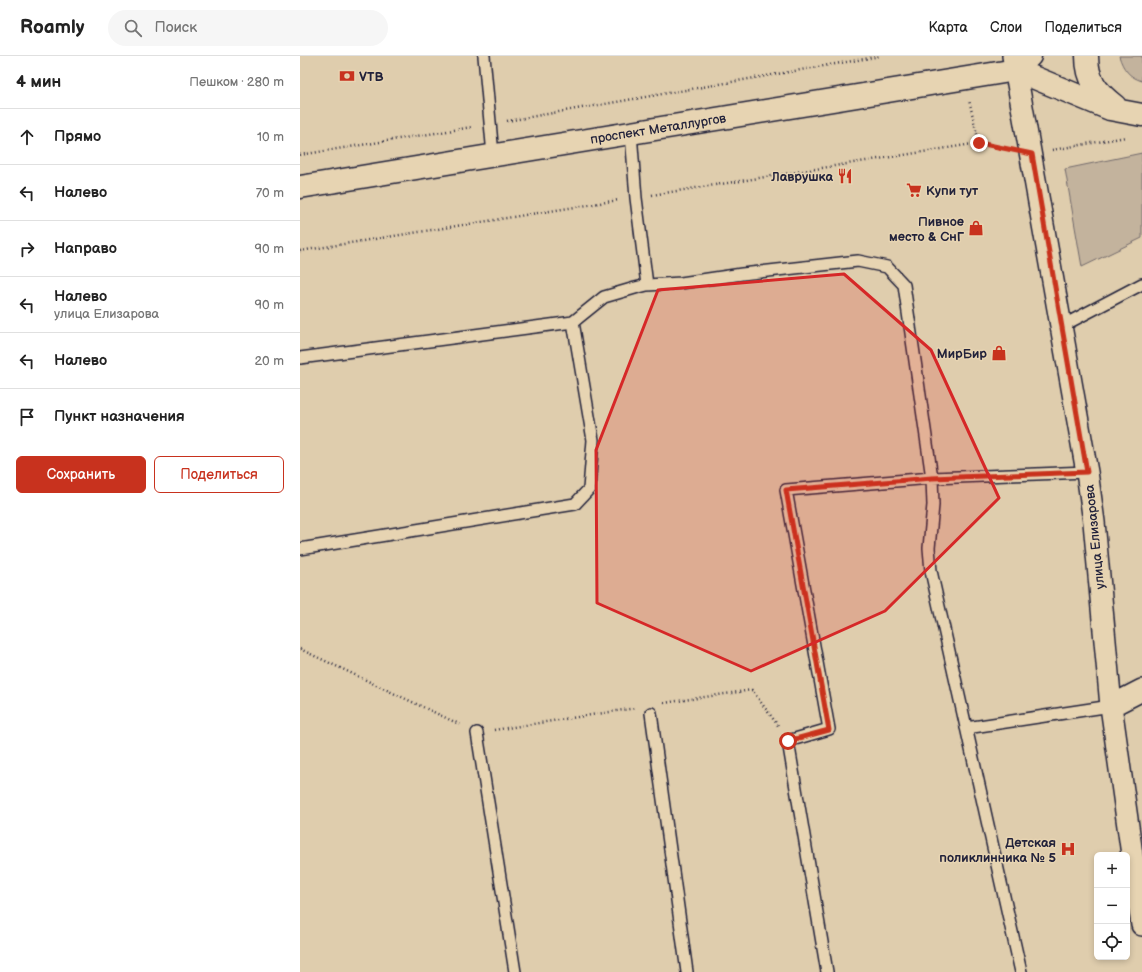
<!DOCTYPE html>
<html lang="ru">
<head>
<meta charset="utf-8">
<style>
  :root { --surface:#fff; --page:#f6f6f6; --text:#222; --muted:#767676; --line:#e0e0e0; --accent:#c8321e }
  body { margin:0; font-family:"Balsamiq Sans",sans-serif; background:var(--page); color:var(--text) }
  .controls { position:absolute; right:12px; bottom:12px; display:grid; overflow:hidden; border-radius:6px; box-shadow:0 2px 6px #0003 }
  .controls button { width:36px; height:36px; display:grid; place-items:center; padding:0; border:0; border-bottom:1px solid var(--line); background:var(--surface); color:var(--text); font:20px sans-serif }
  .stop { position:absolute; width:12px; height:12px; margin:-9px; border:3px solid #c8321e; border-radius:50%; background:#fff }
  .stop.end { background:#c8321e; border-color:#fff; box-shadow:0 1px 4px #0008 }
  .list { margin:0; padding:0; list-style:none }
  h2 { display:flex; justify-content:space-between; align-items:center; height:52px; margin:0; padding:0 16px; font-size:17px }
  h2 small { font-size:13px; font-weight:400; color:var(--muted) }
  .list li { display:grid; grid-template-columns:26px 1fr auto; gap:12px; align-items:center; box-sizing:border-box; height:56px; padding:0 16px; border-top:1px solid var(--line) }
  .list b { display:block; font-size:15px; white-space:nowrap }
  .list p { margin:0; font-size:13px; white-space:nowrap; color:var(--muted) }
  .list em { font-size:13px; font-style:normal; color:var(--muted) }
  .actions { display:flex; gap:8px; padding:12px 16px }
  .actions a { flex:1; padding:9px 0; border:1px solid var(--accent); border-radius:6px; text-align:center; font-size:14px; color:var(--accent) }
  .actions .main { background:var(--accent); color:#fff }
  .icon { flex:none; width:22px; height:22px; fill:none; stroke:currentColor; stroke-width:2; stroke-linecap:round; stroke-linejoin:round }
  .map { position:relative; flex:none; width:842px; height:916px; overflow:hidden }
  header { display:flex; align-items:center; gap:24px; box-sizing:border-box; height:56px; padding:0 20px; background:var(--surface); border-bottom:1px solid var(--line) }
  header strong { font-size:19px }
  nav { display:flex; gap:22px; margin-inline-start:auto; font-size:14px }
  .search { width:280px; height:36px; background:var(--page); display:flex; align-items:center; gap:10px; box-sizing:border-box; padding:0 14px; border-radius:22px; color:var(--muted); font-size:15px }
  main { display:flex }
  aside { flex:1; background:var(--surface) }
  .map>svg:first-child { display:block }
  .green { fill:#c3b39d; stroke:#726a6c }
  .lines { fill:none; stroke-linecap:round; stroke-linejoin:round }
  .lane-casing { stroke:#22223b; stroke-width:14 }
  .street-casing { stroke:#22223b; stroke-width:24 }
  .secondary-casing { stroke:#22223b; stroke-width:25 }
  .path { stroke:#22223b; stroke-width:2.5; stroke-dasharray:1 3; stroke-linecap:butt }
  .lane { stroke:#e7d4b2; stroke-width:11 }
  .street { stroke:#e7d4b2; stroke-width:21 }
  .secondary { stroke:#e7d4b2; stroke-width:22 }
  .route { stroke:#c8321e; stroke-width:5 }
  .marked { fill:#d62828; fill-opacity:0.2; stroke:#d62828; stroke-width:3; stroke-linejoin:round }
  .labels { text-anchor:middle; stroke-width:3; stroke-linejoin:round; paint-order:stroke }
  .poi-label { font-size:13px; font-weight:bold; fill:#22223b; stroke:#e7d4b2; text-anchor:end }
  .street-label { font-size:13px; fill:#22223b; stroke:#e7d4b2 }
</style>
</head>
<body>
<header>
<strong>Roamly</strong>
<div class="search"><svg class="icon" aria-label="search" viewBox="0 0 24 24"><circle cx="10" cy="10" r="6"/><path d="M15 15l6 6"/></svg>Поиск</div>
<nav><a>Карта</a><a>Слои</a><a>Поделиться</a></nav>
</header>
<main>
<aside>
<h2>4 мин<small>Пешком · 280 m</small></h2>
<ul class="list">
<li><svg class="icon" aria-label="ahead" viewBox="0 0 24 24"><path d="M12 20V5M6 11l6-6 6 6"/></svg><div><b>Прямо</b></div><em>10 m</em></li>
<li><svg class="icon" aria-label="left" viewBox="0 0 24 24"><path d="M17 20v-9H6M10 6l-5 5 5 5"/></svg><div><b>Налево</b></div><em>70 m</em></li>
<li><svg class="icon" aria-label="right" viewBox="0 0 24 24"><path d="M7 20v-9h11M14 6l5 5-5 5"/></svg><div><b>Направо</b></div><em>90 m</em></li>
<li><svg class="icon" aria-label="left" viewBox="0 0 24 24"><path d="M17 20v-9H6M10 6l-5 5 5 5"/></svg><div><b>Налево</b><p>улица Елизарова</p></div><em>90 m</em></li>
<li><svg class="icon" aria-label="left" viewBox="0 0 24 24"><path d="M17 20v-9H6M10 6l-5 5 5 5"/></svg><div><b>Налево</b></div><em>20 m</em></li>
<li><svg class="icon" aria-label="arrive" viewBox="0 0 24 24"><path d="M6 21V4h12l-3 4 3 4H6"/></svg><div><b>Пункт назначения</b></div></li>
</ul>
<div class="actions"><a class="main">Сохранить</a><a>Поделиться</a></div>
</aside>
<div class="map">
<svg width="842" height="916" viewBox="0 0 842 916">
  <rect width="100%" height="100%" fill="#dfcdad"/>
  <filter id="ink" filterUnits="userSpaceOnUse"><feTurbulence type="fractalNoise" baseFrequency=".025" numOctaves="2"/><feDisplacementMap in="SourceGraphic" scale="8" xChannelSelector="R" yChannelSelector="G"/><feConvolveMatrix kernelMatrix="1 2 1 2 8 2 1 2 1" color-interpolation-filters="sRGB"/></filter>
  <g filter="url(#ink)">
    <path class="green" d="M 819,0 L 842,0 L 842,25 C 829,21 823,13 819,0 Z
      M 842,97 L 842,182 L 782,211 L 765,113 Z"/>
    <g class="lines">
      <g class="lane-casing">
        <path id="lane" d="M 184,0 L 193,99
          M 331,77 L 336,142 L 347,229
          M 762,270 L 842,228
          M 0,302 L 273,266 L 304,241 L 335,232 L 347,229 L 381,227 L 442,218 L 558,205 L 587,211 L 604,229 L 632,422 L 633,449 L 629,492 L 631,515 L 721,916
          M 0,493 L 275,448 L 289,433 L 293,384 L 273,266
          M 351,657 L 387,916
          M 666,672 L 811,650
          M 177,677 L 215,916
          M 527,916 L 488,685 L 529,673 L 486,434 L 632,422 L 787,416"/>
      </g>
      <g class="street-casing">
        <path id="street" d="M 713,0 L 787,416 L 794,466 L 811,650 L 842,869
          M 811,650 L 842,634"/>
      </g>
      <g class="secondary-casing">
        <path id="secondary" d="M 787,0 C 787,24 797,36 815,50
          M 716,14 L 730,0
          M 0,131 L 716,14 L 810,53 L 842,59"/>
      </g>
      <path class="path" d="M 207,65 L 581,0
        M 679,87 L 706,93
        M 752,94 L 826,81
        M 0,99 L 172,71
        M 352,139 L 679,87 L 669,44
        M 0,195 L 319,144
        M 0,593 L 161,669
        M 364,647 L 452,634 L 479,671
        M 194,674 L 336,652"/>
      <use href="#lane" class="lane"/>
      <use href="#street" class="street"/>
      <use href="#secondary" class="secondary"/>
    </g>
  </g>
  <g class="lines" filter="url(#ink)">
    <path class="route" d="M 488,685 L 529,674 L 486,434 L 632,422 L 787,416 L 732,98 L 679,87"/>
  </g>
  <path class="marked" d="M 544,218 L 631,294 L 699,442 L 585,555 L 451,615 L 297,547 L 296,394 L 358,234 Z"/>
  <defs>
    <g id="bank-bare" transform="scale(1.2)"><path d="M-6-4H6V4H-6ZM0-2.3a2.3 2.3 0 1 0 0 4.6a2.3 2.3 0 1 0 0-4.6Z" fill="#c8321e" stroke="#e7d4b2" stroke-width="2.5" paint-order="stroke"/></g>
    <g id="restaurant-bare" transform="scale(1.2)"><path d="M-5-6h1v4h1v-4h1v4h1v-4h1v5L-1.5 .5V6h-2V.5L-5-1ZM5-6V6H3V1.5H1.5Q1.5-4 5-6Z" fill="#c8321e" stroke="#e7d4b2" stroke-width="2.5" paint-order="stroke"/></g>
    <g id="supermarket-bare" transform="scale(1.2)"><path d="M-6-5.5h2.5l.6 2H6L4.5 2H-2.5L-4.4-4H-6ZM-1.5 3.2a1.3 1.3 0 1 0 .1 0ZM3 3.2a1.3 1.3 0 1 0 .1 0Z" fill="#c8321e" stroke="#e7d4b2" stroke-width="2.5" paint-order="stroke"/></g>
    <g id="shop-bare" transform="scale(1.2)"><path d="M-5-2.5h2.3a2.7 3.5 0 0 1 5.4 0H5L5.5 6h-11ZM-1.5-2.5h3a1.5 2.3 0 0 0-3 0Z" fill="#c8321e" stroke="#e7d4b2" stroke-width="2.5" paint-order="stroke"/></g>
    <g id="hospital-bare" transform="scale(1.2)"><path d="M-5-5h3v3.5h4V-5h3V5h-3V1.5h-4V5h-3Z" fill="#c8321e" stroke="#e7d4b2" stroke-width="2.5" paint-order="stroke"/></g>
  </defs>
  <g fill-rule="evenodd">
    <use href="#bank-bare" x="47" y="20"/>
    <use href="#restaurant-bare" x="545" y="120"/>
    <use href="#supermarket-bare" x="614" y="134"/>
    <use href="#shop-bare" x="676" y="172"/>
    <use href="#shop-bare" x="699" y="297"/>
    <use href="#hospital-bare" x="768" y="793"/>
  </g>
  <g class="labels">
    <g class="poi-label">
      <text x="59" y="25" text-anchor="start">VTB</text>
      <text x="533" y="125">Лаврушка</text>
      <text x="626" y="139" text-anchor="start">Купи тут</text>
      <text x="664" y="170">Пивное<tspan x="664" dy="15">место &amp; СнГ</tspan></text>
      <text x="687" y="302">МирБир</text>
      <text x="756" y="791">Детская<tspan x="756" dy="15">поликлинника № 5</tspan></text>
    </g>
    <g class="street-label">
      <text transform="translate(358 72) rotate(-9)" y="5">проспект Металлургов</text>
      <text transform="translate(794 481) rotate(-96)" y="5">улица Елизарова</text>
    </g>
  </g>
</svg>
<div class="controls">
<button>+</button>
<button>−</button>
<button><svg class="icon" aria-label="locate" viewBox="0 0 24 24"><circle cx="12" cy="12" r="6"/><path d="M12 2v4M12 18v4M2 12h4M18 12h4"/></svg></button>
</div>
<div class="stop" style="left:488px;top:685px"></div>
<div class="stop end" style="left:679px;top:87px"></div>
</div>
</main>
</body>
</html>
